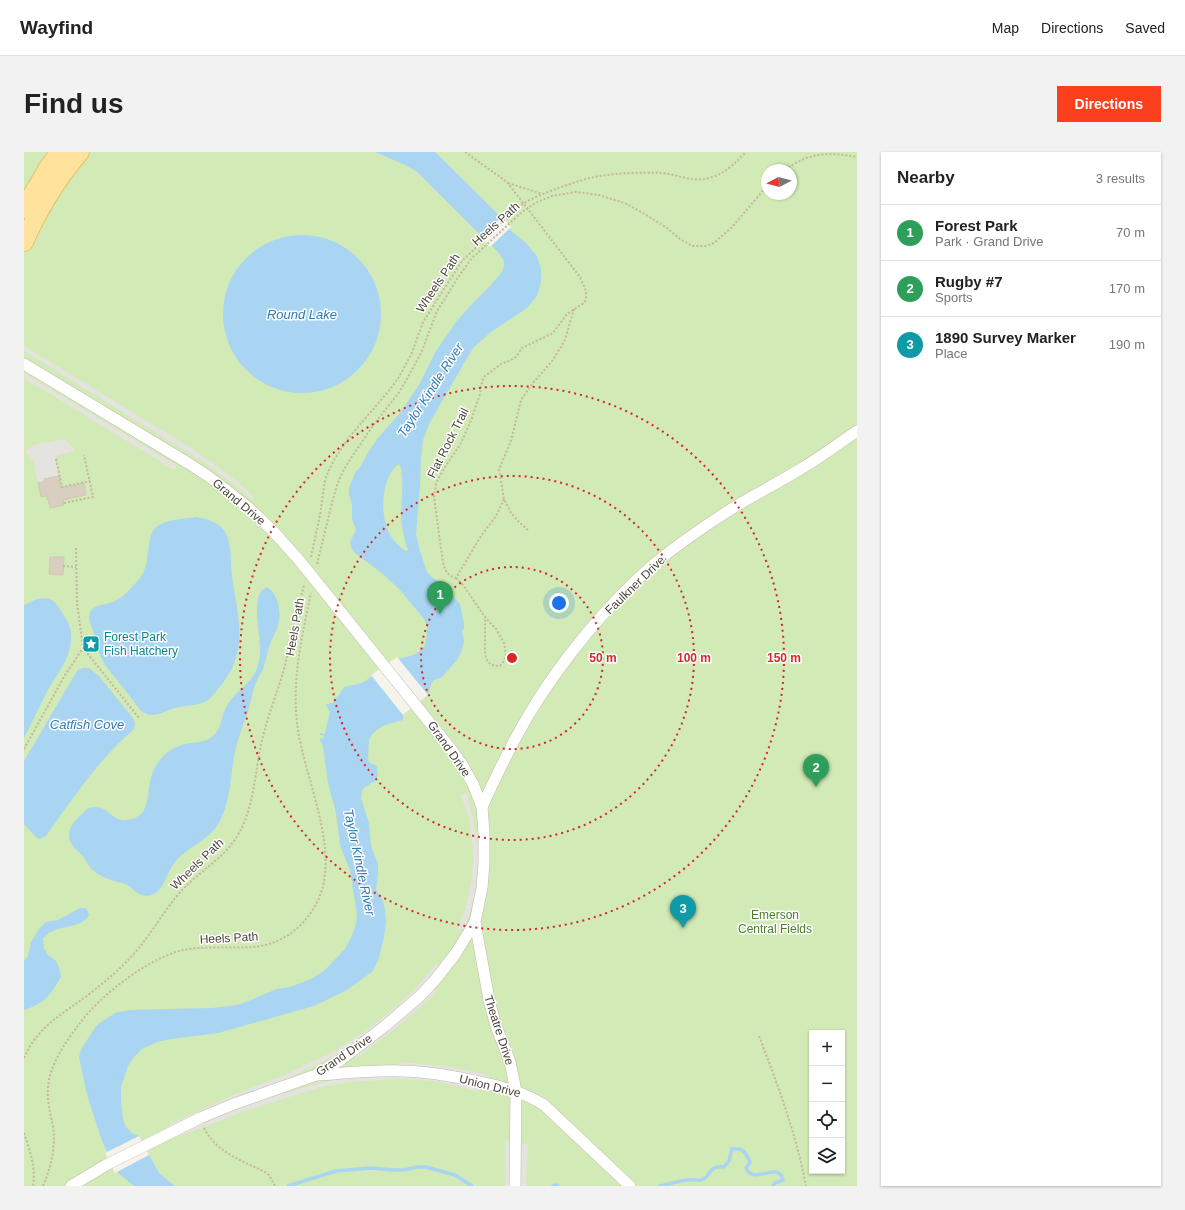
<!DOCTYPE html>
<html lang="en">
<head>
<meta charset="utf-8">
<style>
  :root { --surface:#fff; --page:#f2f2f2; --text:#222; --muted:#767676; --line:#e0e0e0; --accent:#fc3f1d }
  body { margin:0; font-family:Helvetica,sans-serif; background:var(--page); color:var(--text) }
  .controls { position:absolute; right:12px; bottom:12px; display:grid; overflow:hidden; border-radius:0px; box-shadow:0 1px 3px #0004 }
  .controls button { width:36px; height:36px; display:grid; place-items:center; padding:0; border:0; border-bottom:1px solid var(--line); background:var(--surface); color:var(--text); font:20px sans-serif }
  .compass { position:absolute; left:737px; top:12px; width:36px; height:36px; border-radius:50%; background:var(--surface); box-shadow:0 1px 3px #0004; rotate:263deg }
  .you { position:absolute; left:535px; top:451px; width:14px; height:14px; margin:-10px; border:3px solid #fff; border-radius:50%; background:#1a73e8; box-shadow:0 0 0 6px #1a73e833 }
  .badge { display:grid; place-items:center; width:26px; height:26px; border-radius:50%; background:var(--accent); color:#fff; font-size:13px; font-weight:700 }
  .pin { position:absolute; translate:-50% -33px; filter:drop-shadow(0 1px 2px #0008) }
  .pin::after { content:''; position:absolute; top:21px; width:14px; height:12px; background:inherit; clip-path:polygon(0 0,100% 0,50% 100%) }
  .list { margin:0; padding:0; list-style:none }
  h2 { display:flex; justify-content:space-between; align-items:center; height:52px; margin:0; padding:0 16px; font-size:17px }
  h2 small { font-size:13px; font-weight:400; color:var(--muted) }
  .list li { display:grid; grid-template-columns:26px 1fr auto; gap:12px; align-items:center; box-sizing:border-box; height:56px; padding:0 16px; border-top:1px solid var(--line) }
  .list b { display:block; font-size:15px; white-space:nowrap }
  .list p { margin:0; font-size:13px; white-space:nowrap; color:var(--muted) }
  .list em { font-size:13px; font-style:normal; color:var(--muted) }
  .icon { flex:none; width:22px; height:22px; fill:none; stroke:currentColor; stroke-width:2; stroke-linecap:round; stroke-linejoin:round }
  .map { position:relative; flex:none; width:833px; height:1034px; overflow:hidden; border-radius:0px }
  header { display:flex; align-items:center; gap:24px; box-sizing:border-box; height:56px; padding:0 20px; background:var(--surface); border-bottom:1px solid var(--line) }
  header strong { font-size:19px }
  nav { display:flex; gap:22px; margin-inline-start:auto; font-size:14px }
  .intro { display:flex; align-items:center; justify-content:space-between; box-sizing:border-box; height:96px; padding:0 24px }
  h1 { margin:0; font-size:28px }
  .button { padding:10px 18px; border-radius:0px; background:var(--accent); color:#fff; font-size:14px; font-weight:700 }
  main { display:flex; gap:24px; padding:0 24px }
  aside { flex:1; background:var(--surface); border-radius:0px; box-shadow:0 1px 3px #0004 }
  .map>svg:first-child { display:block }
  .green { fill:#d2eab5; fill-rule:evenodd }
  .parking { fill:#e5e3e0 }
  .water { fill:#a9d4f2; fill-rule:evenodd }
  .pier { fill:#f6f3ec }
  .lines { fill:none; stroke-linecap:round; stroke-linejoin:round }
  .stream { stroke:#a9d4f2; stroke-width:3.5 }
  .building { fill:#d8cfc1; stroke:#d3c7b4 }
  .minor-casing { stroke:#c2bbae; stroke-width:12 }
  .primary-casing { stroke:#e6c16a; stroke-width:20 }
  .path { stroke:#c4b79f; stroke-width:2; stroke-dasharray:2 2; stroke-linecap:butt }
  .minor { stroke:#fff; stroke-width:11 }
  .primary { stroke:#ffe39c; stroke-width:18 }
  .ring { fill:none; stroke:#d62828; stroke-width:2; stroke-dasharray:2 4 }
  .labels { text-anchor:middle; stroke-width:3; stroke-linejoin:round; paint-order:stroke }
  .street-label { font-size:12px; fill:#4b4439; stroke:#fff }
  .culture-label { font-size:12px; fill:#0d838f; stroke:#fff; text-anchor:start }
  .park-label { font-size:12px; fill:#4a7f2a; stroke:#fff }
  .water-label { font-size:13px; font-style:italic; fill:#2e7ab2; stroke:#fff }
  .centre { fill:#d62828; stroke:#fff; stroke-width:2 }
  .ring-label { font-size:12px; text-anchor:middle; font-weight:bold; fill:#d62828; stroke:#fff; stroke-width:3; stroke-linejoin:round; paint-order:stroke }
</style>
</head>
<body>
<header>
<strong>Wayfind</strong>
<nav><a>Map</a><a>Directions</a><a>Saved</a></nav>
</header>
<div class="intro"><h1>Find us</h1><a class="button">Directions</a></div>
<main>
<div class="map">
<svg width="833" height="1034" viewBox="0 0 833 1034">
  <rect width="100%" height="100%" fill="#f6f3ec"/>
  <path class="green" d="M 0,0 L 833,0 L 833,1034 L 0,1034 ZM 743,18 L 767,18 L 767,42 L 743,42 ZM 788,881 L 818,881 L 818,1019 L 788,1019 Z"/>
  <path class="parking" d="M 0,194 L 167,296 L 209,326 L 230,345 L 228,348 L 219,339 L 181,311 L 0,199 Z
    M 0,221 L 153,314 L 150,318 L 25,241 L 0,227 Z
    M 40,287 L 43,289 L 51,299 L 31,304 L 35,324 L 20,327 L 20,330 L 14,331 L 9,308 L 1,299 L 10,293 Z
    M 443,641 L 452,681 L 454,710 L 451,740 L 447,757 L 439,779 L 434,776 L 442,755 L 448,723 L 449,710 L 449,696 L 445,667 L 437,643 Z
    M 412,812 L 416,815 L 394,840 L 338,886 L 312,903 L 263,927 L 215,945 L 148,975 L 146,972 L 214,941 L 261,923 L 311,899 L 336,883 L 367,859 L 391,837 Z
    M 409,836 L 412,839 L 399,852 L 372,876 L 331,907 L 329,903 Z
    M 375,910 L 422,914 L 465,923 L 464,928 L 375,915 Z
    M 375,923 L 411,926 L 455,935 L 453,939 L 411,929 L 375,927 L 326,930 L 301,934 L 227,957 L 153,985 L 151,982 L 225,952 L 299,930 L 326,926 Z
    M 481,989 L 487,989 L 486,1034 L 481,1034 Z
    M 498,992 L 504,992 L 502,1034 L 497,1034 Z"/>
  <path class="water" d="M 351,0 L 411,0 L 478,66 L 485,77 L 501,90 L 513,104 L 517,117 L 517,130 L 513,144 L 503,156 L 467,180 L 450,195 L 443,206 L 406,270 L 399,288 L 397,308 L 396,335 L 392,383 L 396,399 L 403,420 L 410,427 L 415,430 L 423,439 L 427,442 L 436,452 L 440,472 L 440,476 L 438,479 L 440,489 L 438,498 L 433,508 L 418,525 L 410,528 L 407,532 L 404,543 L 379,563 L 379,568 L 361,573 L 354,577 L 348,582 L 345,588 L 344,607 L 345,610 L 348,612 L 353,614 L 354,624 L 351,629 L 341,635 L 338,639 L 337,646 L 345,671 L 347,694 L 354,712 L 354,723 L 352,738 L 359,749 L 361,758 L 362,770 L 360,785 L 355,806 L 349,819 L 323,838 L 290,854 L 194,881 L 147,887 L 133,890 L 118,897 L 110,905 L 104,914 L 97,935 L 97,948 L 99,968 L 102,975 L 108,981 L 115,984 L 135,1021 L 151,1034 L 110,1034 L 93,1020 L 78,989 L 63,943 L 55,905 L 57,897 L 73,873 L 91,861 L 104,858 L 188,856 L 206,854 L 217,852 L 253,837 L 266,835 L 287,827 L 300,819 L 320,798 L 327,786 L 332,772 L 333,762 L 326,718 L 316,693 L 312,661 L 304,631 L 299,595 L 298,591 L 296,589 L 296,587 L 299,586 L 300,584 L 298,583 L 295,583 L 297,581 L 300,582 L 301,581 L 306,560 L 302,553 L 303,552 L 309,551 L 309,548 L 315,543 L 320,535 L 338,531 L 374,507 L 389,503 L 396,499 L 401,493 L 403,483 L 403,475 L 401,468 L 376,438 L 359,422 L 331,401 L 327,395 L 326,390 L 332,378 L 328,367 L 328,352 L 325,342 L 325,336 L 331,321 L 336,315 L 345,299 L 354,286 L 377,260 L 395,233 L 412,199 L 432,170 L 447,153 L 465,135 L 478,120 L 480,114 L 480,109 L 475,101 L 392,19 L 379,12 ZM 375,312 C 381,320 377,353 377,364 C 378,375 380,388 384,398 L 383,399 C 379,398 376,395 373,392 C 358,377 356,349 363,329 C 365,323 369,317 373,313 Z
    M199 162a79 79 0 1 1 158 0a79 79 0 1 1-158 0Z
    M 172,365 C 182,367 192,369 199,377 C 209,390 206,409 208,424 C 213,463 226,497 198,532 C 194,537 189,544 184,548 C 175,554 161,553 151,556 C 139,559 130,568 117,559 C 109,548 101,538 93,528 C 86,519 78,510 75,500 C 72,493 71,486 69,479 C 68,475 65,470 65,465 C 66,451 82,454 91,449 C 97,446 103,441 107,436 C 113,430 119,423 121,416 C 127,402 121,379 137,372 C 147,367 161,367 172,365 Z
    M 243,435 C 253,440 257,458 255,469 C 254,477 249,485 246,492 C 243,500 242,509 239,517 C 236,523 232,529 230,536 C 228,541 228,547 226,552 C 222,568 214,584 211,600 C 206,625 207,652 193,674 C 182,690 160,696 149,713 C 142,722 140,739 127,743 C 113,747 109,733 98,731 C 87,729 72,723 65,714 C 62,710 61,706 58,703 C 54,699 49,696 47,691 C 41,679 50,669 58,662 C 60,660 62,658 64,656 C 67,655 74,655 77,656 C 85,658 89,667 98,668 C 103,669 110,667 114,664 C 125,658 124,640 126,630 C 127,625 129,618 132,614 C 138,603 149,595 161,592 C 171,590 182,591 189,584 C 198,577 197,563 203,554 C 216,532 233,533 236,502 C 238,487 224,442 243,435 Z
    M 22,446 C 31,448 34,454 39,462 C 44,470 48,477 47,487 C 47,507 32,523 23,540 C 15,555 8,571 0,586 L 0,453 L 13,447 Z
    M 59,516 L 65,516 L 75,524 L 108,565 C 111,569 112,572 110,577 C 75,607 49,646 22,684 L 15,687 L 12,685 L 0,672 L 0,609 L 50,524 L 54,518 Z
    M 56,756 L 62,756 L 65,763 C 58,776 39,773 27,780 C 24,781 22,784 19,786 L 20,797 L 24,803 L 32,809 L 35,815 L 37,825 C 25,844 22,851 0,858 L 0,808 L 4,804 L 7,790 L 15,777 L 22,770 L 34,768 Z"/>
  <path class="pier" d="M 479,64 L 487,75 L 466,95 L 457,85 Z
    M 373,505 L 404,543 L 379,563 L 347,523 Z
    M 115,984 L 125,1003 L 91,1021 L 81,1001 Z"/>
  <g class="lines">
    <path class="stream" d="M 264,1034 L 312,1019 L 347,1016 L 369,1018 L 380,1018 L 393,1015 L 402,1015 L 431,1023 L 448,1034
      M 529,1034 L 531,1033 L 534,1034
      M 636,1034 C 645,1032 655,1029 664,1028 C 668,1027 673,1029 677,1028 C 688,1025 683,1013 700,1015 L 705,1009 L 708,997 C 719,995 722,1001 726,1010 L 722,1016 C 730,1034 755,1008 759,1028 L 751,1031 L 749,1034"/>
  </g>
  <path class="building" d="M 35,324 L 37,336 L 60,331 L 62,343 L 39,348 L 40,353 L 26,356 L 23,344 L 17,345 L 14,331 L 20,330 L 20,327 Z
    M 26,405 L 40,405 L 39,423 L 25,422 Z"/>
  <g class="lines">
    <g class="minor-casing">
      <path id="minor" d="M 0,212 L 164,311 L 184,324 L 225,356 L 249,379 L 275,408 L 427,597 L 439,614 L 449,632 L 458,655 L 460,681 L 460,711 L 458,736 L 451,770 L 432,801 L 411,828 L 396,844 L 361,874 L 318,907 L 292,923 L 210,952 L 176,966 L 82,1013 L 47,1034
        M 458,655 C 472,624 487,593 504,564 C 536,510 582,454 629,413 C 649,396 672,380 695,365 C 721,347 751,333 778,316 C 797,305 815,291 833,279
        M 451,770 L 465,848 L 472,874 L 486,910 L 492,939 L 491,1034
        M 294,923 C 322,921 349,918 377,919 C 405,919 434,925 461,931 C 483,936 501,941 520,953 L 606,1034"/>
    </g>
    <g class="primary-casing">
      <path id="primary" d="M 0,57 L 24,16 L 36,0
        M 0,90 C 15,56 32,28 56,0"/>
    </g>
    <path class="path" d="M 441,0 L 483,30 L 556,125 L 562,139 L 562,147 L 560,151 L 543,162 L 529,181 L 498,196 L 492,205 L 485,209 L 477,212 L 461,224 L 458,229 L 456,242 L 448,266 L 437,291 L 421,315 L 412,331 L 410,345 L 419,411 C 422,420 423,423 432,426 L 457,384 L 472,364 L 480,347
      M 761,18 C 785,0 804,0 833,5
      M 484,31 L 518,42
      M 32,307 L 38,335 L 66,329
      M 40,351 L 69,345 L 60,303
      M 504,378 L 497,372 L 487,361 L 480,347 L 475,317 L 487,289 L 497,248 L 508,232 L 529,208 L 541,188 L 550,157
      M 52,396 L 53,451 L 59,496
      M 287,405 L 296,363 L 301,328 L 305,318 L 311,306 L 327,283 L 364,240 L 375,225 L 387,203 L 399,170 L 438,109 L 493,56 C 506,46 522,41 537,35 C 550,31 562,26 576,24 C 593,21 619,20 637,21 C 653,22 669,31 685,26 C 701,22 711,11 722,0
      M 293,412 L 308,351 L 313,333 L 319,319 L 327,306 L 350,272 L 374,242 L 383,227 L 398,199 L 413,159 L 435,124 L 448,106 L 498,60 L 513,50 L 528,44 L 552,40 L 575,43 L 603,52 L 619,61 L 643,76 L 656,87 L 668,94 L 682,94 L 690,91 L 708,75 L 743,34
      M 39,414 L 52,415
      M 432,426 L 439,433 L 461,465 L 472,477 L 480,491 L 482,502 L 480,509 L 476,514 C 458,515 461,497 461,485 C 461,478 461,472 461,465
      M 0,597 L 41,523 L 59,496 L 115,566
      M 735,884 C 754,933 772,982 782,1034
      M 0,906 C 15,872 41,861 68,840 C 82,829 95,818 107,805 C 127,784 140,757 160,736 C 177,719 199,706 212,686 C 230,658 230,625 237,593 C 242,569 251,547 258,524 C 263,507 266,490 270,474 C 273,460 277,446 280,433
      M 180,976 C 193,1001 217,1008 241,1020 L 245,1023 L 251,1034
      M 0,981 C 6,999 12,1015 9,1034
      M 19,1034 C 27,1015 32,995 29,974 C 26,961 23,949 24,936 C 25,913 43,888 56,871 C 77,843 121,809 155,799 C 179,793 204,797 228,795 C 260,793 286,771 297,741 C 314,690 279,623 273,571 C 268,527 278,483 287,441"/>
    <use href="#minor" class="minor"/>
    <use href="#primary" class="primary"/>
  </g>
  <g class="ring">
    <circle cx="488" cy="506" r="91"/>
    <circle cx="488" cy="506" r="182"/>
    <circle cx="488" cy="506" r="272"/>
  </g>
  <defs>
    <g id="sight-square" transform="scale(0.9)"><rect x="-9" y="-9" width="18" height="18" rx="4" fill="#0f9aa8" stroke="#fff"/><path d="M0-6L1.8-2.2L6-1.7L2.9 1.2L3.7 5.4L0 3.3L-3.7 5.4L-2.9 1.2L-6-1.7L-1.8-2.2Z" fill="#fff"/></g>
  </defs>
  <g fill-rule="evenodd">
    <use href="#sight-square" x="67" y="492"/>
  </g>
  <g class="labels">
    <g class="street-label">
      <text transform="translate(472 72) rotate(-42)" y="4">Heels Path</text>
      <text transform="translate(414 131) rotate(-56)" y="4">Wheels Path</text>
      <text transform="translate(424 291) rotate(-63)" y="4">Flat Rock Trail</text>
      <text transform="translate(215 350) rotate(40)" y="4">Grand Drive</text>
      <text transform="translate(611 433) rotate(-44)" y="4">Faulkner Drive</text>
      <text transform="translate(271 475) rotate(-80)" y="4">Heels Path</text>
      <text transform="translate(425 597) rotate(55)" y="4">Grand Drive</text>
      <text transform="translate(173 712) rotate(-44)" y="4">Wheels Path</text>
      <text transform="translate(205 786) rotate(-3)" y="4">Heels Path</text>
      <text transform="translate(475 878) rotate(72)" y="4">Theatre Drive</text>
      <text transform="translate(320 903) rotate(-34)" y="4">Grand Drive</text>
      <text transform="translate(466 934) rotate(14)" y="4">Union Drive</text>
    </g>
    <g class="culture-label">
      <text x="80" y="489">Forest Park<tspan x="80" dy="14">Fish Hatchery</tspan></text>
    </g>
    <g class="park-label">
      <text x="751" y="767">Emerson<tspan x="751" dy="14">Central Fields</tspan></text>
    </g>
    <g class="water-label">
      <text x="278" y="167">Round Lake</text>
      <text transform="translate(406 238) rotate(-57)" y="5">Taylor Kindle River</text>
      <text x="63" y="577">Catfish Cove</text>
      <text transform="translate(336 710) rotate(78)" y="5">Taylor Kindle River</text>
    </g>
  </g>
  <circle cx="488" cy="506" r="6" class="centre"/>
  <g class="ring-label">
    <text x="579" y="510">50 m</text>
    <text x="670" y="510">100 m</text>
    <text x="760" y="510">150 m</text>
  </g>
</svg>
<div class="controls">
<button>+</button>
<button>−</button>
<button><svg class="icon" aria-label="locate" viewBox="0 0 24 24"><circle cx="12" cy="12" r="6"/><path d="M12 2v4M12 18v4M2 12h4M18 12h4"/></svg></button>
<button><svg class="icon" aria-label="layers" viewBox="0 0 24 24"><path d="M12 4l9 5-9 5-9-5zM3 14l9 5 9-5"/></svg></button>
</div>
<svg class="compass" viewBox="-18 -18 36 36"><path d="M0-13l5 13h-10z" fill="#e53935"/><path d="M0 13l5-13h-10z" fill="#767676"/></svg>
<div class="you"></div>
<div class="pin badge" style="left:416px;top:462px;background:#2e9e5b">1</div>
<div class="pin badge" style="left:792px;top:635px;background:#2e9e5b">2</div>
<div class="pin badge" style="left:659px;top:776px;background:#0f9aa8">3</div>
</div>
<aside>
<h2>Nearby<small>3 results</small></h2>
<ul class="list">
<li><span class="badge" style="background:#2e9e5b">1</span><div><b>Forest Park</b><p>Park · Grand Drive</p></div><em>70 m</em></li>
<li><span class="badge" style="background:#2e9e5b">2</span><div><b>Rugby #7</b><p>Sports</p></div><em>170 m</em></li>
<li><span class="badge" style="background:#0f9aa8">3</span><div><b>1890 Survey Marker</b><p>Place</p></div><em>190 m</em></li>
</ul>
</aside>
</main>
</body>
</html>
